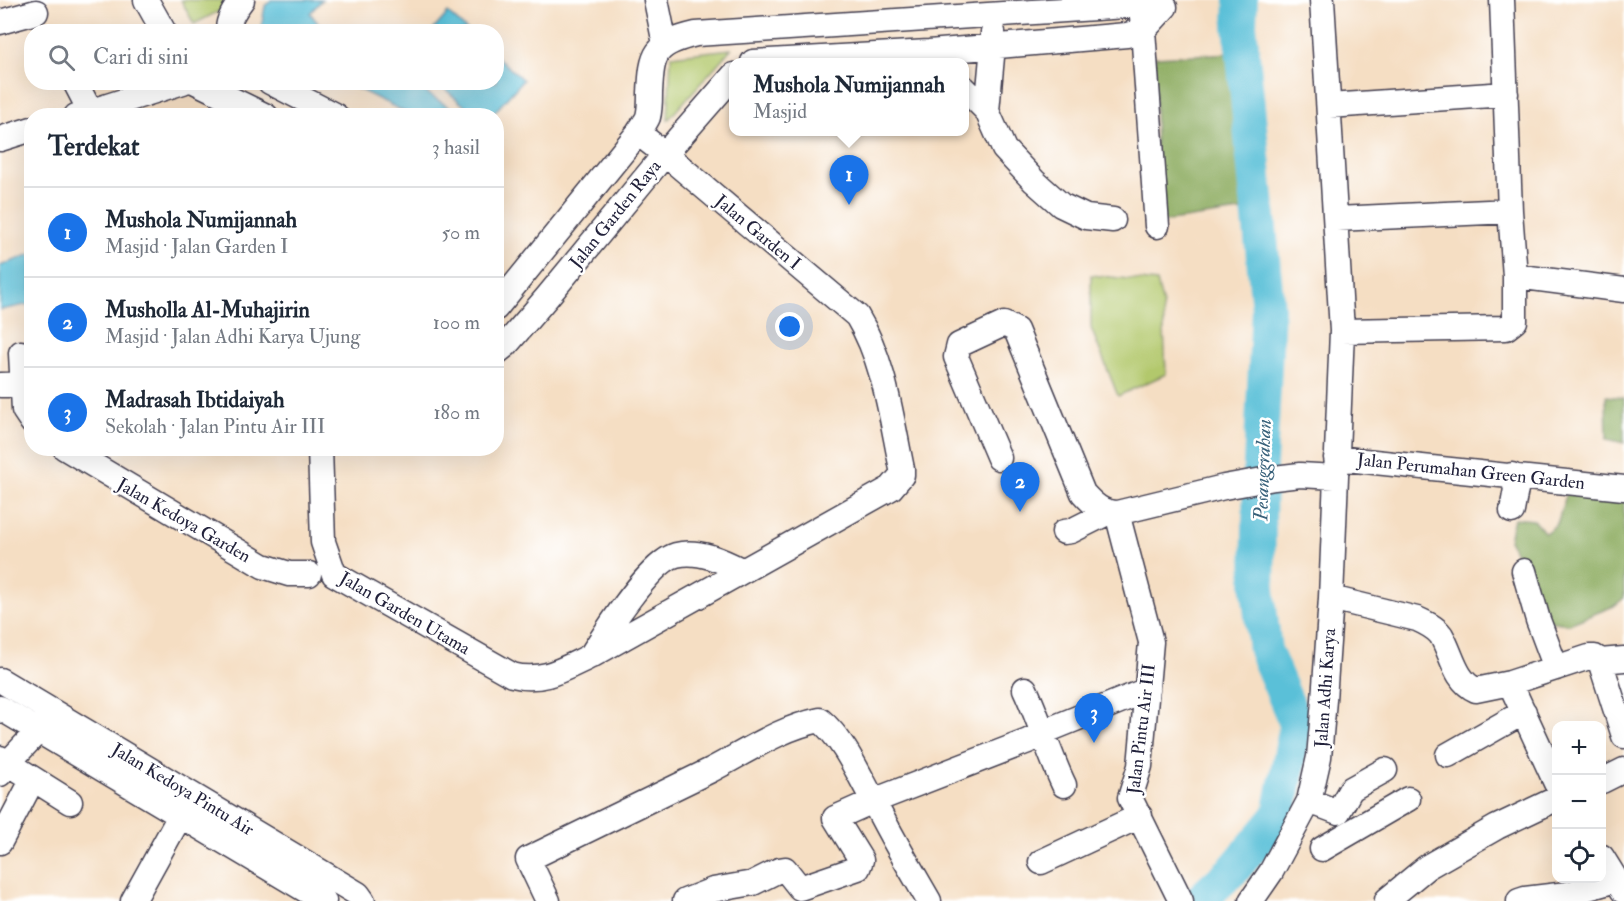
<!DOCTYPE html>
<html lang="id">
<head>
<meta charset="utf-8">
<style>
  :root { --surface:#fff; --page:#f6f6f7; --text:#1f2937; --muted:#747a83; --line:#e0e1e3; --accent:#1a73e8 }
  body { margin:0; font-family:"IM FELL Double Pica",serif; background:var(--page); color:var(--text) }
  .controls { position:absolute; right:18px; bottom:18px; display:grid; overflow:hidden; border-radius:12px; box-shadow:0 6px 24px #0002 }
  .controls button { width:54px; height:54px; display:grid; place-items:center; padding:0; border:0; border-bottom:2px solid var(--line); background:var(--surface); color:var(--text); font:30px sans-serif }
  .you { position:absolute; left:790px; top:327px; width:21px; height:21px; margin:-15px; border:4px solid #fff; border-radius:50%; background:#1a73e8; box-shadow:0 0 0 9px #1a73e833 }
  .badge { display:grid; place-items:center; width:39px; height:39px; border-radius:50%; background:var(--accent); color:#fff; font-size:20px; font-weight:700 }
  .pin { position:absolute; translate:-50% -50px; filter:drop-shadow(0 2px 3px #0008) }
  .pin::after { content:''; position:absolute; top:32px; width:21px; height:18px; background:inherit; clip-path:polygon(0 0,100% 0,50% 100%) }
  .popup { position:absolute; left:729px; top:58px; width:240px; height:78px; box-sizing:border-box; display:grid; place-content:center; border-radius:12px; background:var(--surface); filter:drop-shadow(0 2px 4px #0005); font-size:20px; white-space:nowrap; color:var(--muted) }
  .popup b { font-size:22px; color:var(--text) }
  .popup::after { content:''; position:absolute; left:50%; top:100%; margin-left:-12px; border:12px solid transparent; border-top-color:var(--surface) }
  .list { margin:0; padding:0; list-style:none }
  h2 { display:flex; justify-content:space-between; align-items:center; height:78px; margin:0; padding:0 24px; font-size:26px }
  h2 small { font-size:20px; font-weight:400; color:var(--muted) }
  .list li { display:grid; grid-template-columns:39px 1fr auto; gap:18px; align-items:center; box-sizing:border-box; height:90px; padding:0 24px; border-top:2px solid var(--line) }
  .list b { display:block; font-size:22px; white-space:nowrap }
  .list p { margin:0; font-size:20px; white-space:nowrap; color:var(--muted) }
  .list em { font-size:20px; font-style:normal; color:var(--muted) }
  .icon { flex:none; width:33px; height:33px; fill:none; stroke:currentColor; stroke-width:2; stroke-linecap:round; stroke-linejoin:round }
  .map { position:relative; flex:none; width:1624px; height:901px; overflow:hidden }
  .search { position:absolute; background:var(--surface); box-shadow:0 6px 24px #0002; left:24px; top:24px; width:480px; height:66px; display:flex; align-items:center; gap:15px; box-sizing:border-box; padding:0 21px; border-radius:24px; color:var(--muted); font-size:22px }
  .panel { position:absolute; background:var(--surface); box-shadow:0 6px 24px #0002; left:24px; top:108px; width:480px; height:348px; border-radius:24px }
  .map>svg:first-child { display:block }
  .green { fill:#b2c86c; stroke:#6a7554; stroke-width:1.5 }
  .forest { fill:#8dac60; stroke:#58674e; stroke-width:1.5 }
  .water { fill:#5ac0d8; stroke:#3e718a; stroke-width:1.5 }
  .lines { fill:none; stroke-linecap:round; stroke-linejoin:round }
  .river { stroke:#5ac0d8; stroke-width:34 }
  .minor-casing { stroke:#423e4f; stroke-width:27 }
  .minor { stroke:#fff; stroke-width:24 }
  .labels { text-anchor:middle; stroke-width:5; stroke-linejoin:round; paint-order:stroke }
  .street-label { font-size:18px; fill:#22223b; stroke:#fff }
  .water-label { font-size:20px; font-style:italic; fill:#38617a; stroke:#fff }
</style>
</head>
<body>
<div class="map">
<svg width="1624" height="901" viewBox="0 0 1624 901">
  <rect width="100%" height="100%" fill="#fff"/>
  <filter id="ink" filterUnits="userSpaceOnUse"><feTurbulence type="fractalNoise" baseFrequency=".0167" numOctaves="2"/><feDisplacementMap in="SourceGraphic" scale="12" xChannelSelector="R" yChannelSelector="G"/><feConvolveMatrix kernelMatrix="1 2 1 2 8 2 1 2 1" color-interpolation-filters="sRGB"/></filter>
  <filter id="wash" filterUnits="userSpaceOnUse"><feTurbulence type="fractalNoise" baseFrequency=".008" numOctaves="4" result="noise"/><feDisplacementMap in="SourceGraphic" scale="24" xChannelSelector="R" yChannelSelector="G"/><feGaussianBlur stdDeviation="1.35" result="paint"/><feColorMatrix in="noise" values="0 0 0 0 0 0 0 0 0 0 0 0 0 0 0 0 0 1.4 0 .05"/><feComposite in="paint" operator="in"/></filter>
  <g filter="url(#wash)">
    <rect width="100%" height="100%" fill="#f5dec3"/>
    <path class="green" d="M 181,0 L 238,0 L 239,1 L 194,24 Z
      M 731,49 L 668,120 L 671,56 Z
      M 1091,275 L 1157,282 L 1163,305 L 1166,374 L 1118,396 L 1091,328 Z"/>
    <path class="forest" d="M 1232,53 L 1247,210 L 1156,223 L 1155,57 Z
      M 1606,396 L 1624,398 L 1624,443 L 1607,439 Z
      M 1568,489 L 1624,495 L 1624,598 L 1614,606 L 1569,624 L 1533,619 L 1531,581 L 1509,540 L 1514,518 L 1534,520 L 1545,533 L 1557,524 Z"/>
    <path class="water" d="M 271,0 L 322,0 L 310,13 L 324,31 L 263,31 L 261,29 L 265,6 Z
      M 448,13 L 468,31 L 432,31 Z
      M 497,57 L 523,80 L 492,115 L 475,115 L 438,83 L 496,82 Z
      M 346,83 L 411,83 L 449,107 L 451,115 L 411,115 Z
      M 31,254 L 31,304 L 0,310 L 0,266 Z"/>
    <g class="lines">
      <path class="river" d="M 1199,901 L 1234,869 L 1279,815 L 1296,724 L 1265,650 L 1258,590 L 1260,464 L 1268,309 L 1240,25 L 1241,0"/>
    </g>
  </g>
  <g filter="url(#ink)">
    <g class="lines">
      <g class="minor-casing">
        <path id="minor" d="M 146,0 L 164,32
          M 656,0 L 665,44
          M 1142,16 L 1157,226
          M 0,22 L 36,12
          M 228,32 C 227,20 235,9 242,0
          M 753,62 L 929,52 L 1127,35 L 1144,30 L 1165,7
          M 75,82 L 90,111
          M 196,82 L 266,116
          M 270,82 L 336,116
          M 964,88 L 987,111 L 1004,149 L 1034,181 L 1061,205 L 1086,217 L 1113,220
          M 1329,106 L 1506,94
          M 987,111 L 993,46 L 993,32
          M 76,116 L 183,82
          M 0,139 L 32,129
          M 1336,219 L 1510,211
          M 1515,276 L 1624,290
          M 496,308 L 638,133 C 641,128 646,122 648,117 C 650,110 650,101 650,93 C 652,53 654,44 696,34 L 1141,5 L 1165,7
          M 1342,331 L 1506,328 L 1515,321 L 1515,276 L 1510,211 L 1502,0
          M 21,353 L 24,410 L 32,422
          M 496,353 L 506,345 L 548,296 L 665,154 L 734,75
          M 0,385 L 32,384
          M 65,448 L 263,566 L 289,574 L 309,574
          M 320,448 L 323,542 L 334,574 L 512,675 C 543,683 563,669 591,656 L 891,488 L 902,475 L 902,469 C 891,417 885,362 857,316 L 665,154 L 638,133
          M 999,458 L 956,357 L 959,345 L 1004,324 L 1016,330 L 1083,493 C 1093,504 1102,513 1117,513 L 1224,487 L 1274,478 L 1300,475 L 1335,477
          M 1336,458 L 1624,488
          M 1512,511 L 1516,489 L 1512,475
          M 1117,513 L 1151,642 L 1140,766 L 1130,798 L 1181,901
          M 1064,532 L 1071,531 L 1107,513
          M 1524,571 L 1538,620 L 1556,668
          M 1331,598 L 1417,619 C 1426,623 1435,627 1441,635 C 1452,654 1455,681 1476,690 L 1510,683 L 1589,657 L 1595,657 L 1600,661 L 1624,736
          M 592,654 C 607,630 650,562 676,555 C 699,549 723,561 743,571
          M 1600,661 L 1624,659
          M 0,680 L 358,894 L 363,901
          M 1510,683 L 1556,783
          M 1025,689 C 1040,721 1049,754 1064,785
          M 0,708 L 324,901
          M 1448,755 L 1524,712
          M 0,758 L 8,763 L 38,731 L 46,717
          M 0,774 L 8,763 L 70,802
          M 1602,781 L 1624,770
          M 1309,801 L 1338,812 L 1351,789 L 1385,770
          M 0,842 L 33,779
          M 1322,849 L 1408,799
          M 1602,857 L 1623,891
          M 1041,862 L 1140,816
          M 1387,900 L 1427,867 L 1497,827 L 1556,799
          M 133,901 L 180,816
          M 548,901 L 528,859 C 589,829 650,800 711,770 C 746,752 780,728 820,720 C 844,740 858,773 873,800 C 890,835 910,868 929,901
          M 685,901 L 713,890 L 753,883 L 779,870 L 785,869 L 800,888 L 858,868 L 861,860 L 835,818 L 873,801 L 1028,741 L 1048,730 L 1147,690
          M 1251,901 L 1271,872 L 1309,801 L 1319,757 L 1324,700 L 1331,598 L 1342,331 L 1322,0
          M 1519,901 L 1525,899 L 1567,894 L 1616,880"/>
      </g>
      <use href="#minor" class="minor"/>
    </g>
  </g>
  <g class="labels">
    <g class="street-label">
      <text transform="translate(615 214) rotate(-51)" y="6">Jalan Garden Raya</text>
      <text transform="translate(758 232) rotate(40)" y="6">Jalan Garden I</text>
      <text transform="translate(1471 471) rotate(6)" y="6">Jalan Perumahan Green Garden</text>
      <text transform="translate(184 520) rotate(30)" y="6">Jalan Kedoya Garden</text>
      <text transform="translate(405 613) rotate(30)" y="6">Jalan Garden Utama</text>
      <text transform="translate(1325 688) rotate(-86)" y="6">Jalan Adhi Karya</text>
      <text transform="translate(1141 729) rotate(-83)" y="6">Jalan Pintu Air III</text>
      <text transform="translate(183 789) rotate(31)" y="6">Jalan Kedoya Pintu Air</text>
    </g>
    <g class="water-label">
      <text transform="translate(1262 470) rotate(-88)" y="7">Pesanggrahan</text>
    </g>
  </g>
</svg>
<div class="controls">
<button>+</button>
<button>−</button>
<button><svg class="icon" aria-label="locate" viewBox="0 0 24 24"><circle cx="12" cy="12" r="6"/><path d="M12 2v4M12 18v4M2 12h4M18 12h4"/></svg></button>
</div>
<div class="you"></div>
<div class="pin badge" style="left:849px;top:205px">1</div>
<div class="popup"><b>Mushola Numijannah</b>Masjid</div>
<div class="pin badge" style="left:1020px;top:512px">2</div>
<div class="pin badge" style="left:1094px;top:743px">3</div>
<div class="search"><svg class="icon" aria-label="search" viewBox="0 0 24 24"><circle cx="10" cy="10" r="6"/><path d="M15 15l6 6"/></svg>Cari di sini</div>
<section class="panel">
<h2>Terdekat<small>3 hasil</small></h2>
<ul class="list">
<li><span class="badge">1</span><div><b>Mushola Numijannah</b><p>Masjid · Jalan Garden I</p></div><em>50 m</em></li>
<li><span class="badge">2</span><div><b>Musholla Al-Muhajirin</b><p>Masjid · Jalan Adhi Karya Ujung</p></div><em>100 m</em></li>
<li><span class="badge">3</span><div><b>Madrasah Ibtidaiyah</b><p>Sekolah · Jalan Pintu Air III</p></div><em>180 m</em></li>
</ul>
</section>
</div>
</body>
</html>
